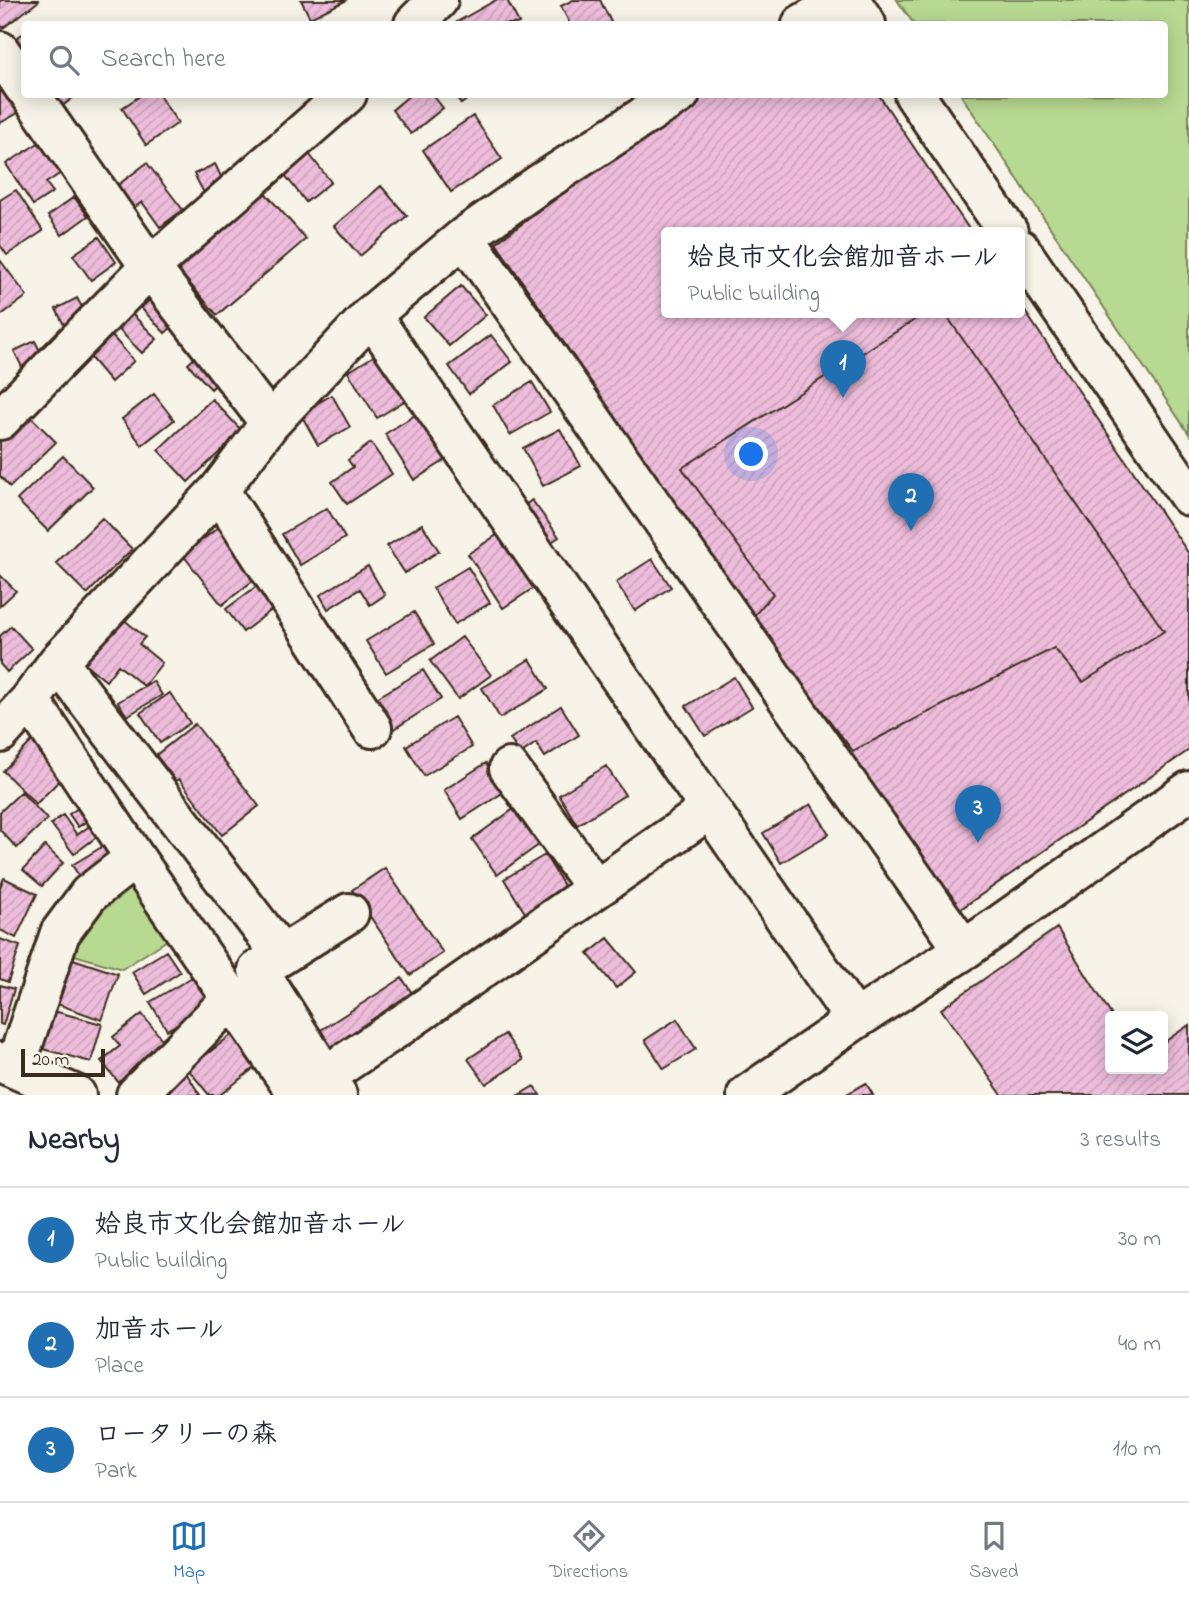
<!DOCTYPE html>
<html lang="en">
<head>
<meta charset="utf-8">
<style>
  :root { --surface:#fff; --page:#f2f2f3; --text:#1f2937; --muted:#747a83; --line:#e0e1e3; --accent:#1f6fb2 }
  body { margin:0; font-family:"Indie Flower","Klee One",sans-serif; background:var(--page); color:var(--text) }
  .controls { position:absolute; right:21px; bottom:21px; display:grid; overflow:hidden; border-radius:7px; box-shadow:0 4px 18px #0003 }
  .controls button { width:63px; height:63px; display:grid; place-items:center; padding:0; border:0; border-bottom:2px solid var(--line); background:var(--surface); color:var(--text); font:35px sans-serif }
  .scale { position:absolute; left:21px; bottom:18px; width:84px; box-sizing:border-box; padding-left:7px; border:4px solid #3b2a1e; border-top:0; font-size:19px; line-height:24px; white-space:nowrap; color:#3b2a1e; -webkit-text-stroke:5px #f7f3e8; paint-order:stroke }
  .you { position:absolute; left:752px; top:455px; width:24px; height:24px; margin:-18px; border:5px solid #fff; border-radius:50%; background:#1a73e8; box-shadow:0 0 0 10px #1a73e833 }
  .badge { display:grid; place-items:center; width:46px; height:46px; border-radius:50%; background:var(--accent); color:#fff; font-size:23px; font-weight:700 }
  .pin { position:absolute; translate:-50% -58px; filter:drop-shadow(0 2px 4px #0008) }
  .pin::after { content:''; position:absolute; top:37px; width:24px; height:21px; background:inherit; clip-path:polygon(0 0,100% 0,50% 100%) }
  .popup { position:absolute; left:661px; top:227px; width:364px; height:91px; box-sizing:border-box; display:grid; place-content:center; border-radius:7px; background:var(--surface); filter:drop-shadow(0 2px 5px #0005); font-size:23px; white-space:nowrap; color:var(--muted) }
  .popup b { font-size:26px; color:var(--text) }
  .popup::after { content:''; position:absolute; left:50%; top:100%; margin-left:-14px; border:14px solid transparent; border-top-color:var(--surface) }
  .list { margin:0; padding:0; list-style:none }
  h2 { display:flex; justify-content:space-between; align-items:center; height:91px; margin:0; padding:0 28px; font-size:30px }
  h2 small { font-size:23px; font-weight:400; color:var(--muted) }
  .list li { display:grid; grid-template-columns:46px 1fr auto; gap:21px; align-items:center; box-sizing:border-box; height:105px; padding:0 28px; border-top:2px solid var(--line) }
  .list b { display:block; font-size:26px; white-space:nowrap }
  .list p { margin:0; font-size:23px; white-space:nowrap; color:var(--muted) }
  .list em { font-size:23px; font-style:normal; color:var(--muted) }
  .icon { flex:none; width:38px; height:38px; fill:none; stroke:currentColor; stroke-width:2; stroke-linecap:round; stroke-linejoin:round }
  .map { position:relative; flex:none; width:1189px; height:1095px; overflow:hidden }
  .search { position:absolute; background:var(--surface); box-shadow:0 4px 18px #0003; left:21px; right:21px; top:21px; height:77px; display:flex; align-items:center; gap:18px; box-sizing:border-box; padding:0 24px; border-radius:7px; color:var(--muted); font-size:26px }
  .sheet { height:406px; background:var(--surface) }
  nav { display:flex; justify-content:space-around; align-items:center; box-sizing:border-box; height:98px; border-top:2px solid var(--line); background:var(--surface); font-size:19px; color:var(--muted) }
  nav a { display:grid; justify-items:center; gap:4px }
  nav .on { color:var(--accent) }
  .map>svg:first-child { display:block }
  .green { fill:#b8d992; stroke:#7a8258; stroke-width:2 }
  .building { fill:url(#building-hatch); stroke:#3b2a1e; stroke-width:2 }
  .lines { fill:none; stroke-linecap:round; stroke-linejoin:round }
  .minor-casing { stroke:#3b2a1e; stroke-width:44 }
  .minor { stroke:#f7f3e8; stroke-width:38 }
</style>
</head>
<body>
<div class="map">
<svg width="1189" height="1095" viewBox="0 0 1189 1095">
  <defs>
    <pattern id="building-hatch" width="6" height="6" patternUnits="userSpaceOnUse" patternTransform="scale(1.75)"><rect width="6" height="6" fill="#eebddc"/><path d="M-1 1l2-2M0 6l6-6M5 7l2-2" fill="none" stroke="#cda3bc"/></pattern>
  </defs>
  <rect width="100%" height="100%" fill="#f7f3e8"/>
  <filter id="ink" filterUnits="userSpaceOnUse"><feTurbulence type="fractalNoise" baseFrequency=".0143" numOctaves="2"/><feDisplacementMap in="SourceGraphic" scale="14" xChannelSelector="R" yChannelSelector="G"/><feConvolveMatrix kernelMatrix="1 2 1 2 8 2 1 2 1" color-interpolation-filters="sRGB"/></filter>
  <g filter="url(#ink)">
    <path class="green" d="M 897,0 L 1189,0 L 1189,434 L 961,95 L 1164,94 L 1164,24 L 914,24 Z
      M 122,884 L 134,886 L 169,939 L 122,969 L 67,953 Z"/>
    <path class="building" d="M 0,0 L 38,0 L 39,1 L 3,28 L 0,24 Z
      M 301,0 L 347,0 L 310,18 Z
      M 496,0 L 507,0 L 519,23 L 516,24 L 459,24 L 457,22 Z
      M 573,0 L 600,0 L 612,24 L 570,24 L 561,6 Z
      M 24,33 L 24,59 L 13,40 Z
      M 1,83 L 18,113 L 0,123 L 0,84 Z
      M 45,94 L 78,94 L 57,110 Z
      M 143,94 L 158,94 L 178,123 L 146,145 L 122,108 Z
      M 411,94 L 432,94 L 443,108 L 411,134 L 392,110 Z
      M 455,94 L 475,94 L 461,104 Z
      M 708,94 L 878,94 L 971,232 L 666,232 L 666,312 L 1020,312 L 1020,304 L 1189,554 L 1189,750 L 952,915 L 496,243 L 652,128 Z
      M 473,116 L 502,159 L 451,192 L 423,150 Z
      M 43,140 L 64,171 L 46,183 L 53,192 L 33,205 L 6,164 Z
      M 306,150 L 331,182 L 306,202 L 281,170 Z
      M 147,163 L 183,210 L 160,227 L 142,202 L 127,213 L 110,191 Z
      M 215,164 L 225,185 L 205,195 L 194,174 Z
      M 259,186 L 306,239 L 217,315 L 171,262 Z
      M 381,186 L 407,216 L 360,256 L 334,226 Z
      M 16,190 L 43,231 L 7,255 L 0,245 L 0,200 Z
      M 74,197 L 88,216 L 62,235 L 48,216 Z
      M 99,237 L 116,262 L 91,280 L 73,255 Z
      M 0,260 L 27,296 L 0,316 Z
      M 461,286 L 486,315 L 449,346 L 424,317 Z
      M 158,292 L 182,318 L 165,333 L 141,308 Z
      M 77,298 L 88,318 L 66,329 L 56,309 Z
      M 927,312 L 944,312 L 1164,631 L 1083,682 L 1054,648 L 853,751 L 751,619 L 773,594 L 682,468 Z
      M 132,314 L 157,339 L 142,353 L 118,329 Z
      M 491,335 L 512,362 L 469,394 L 449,366 Z
      M 112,336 L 134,361 L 111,382 L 89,356 Z
      M 35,341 L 44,359 L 23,369 L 14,351 Z
      M 204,349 L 227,374 L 211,389 L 188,364 Z
      M 385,349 L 414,395 L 377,418 L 348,372 Z
      M 532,382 L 550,412 L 510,435 L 493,405 Z
      M 154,394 L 174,420 L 142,445 L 122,419 Z
      M 332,395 L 350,427 L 318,445 L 300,413 Z
      M 212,399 L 242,431 L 188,482 L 158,450 Z
      M 423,410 L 452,456 L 414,480 L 385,434 Z
      M 25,411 L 56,442 L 10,487 L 0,476 L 0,435 Z
      M 560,429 L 581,466 L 543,486 L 523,448 Z
      M 371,443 L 392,474 L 347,504 L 332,482 L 353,467 L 348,460 Z
      M 63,456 L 93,487 L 48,531 L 17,500 Z
      M 532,500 L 559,537 L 547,545 L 521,508 Z
      M 327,508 L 345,538 L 300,565 L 282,534 Z
      M 102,518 L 132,549 L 87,594 L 56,563 Z
      M 422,524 L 439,551 L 405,573 L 387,546 Z
      M 220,526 L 259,576 L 222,605 L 183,555 Z
      M 500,533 L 535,587 L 503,608 L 468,554 Z
      M 652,559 L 671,587 L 635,611 L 616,582 Z
      M 368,566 L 385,595 L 370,605 L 360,589 L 328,609 L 320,595 Z
      M 468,567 L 490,603 L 455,624 L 433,588 Z
      M 0,575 L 16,591 L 0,606 Z
      M 257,586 L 274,608 L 243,632 L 226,609 Z
      M 414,612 L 434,644 L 386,673 L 366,641 Z
      M 116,613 L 145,637 L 139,644 L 162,663 L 144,686 L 118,665 L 106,681 L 78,658 Z
      M 11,626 L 32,649 L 7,672 L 0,664 L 0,636 Z
      M 462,637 L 491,675 L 458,699 L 430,661 Z
      M 530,659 L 548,689 L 500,718 L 482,688 Z
      M 423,670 L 441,699 L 394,729 L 375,699 Z
      M 734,677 L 752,707 L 705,736 L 686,706 Z
      M 153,681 L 162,695 L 127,716 L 118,702 Z
      M 170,693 L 190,723 L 160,743 L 140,713 Z
      M 561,706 L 579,735 L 545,757 L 536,743 L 520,754 L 510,739 Z
      M 454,717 L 472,747 L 424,776 L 406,746 Z
      M 195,724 L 259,806 L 222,835 L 179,779 L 176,781 L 156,755 Z
      M 35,738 L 69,771 L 36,804 L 3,771 Z
      M 486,763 L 504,792 L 462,819 L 444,790 Z
      M 606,766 L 625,795 L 577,825 L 559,795 Z
      M 21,792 L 47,819 L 17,848 L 0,830 L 0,812 Z
      M 89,801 L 97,814 L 78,827 L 69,814 Z
      M 811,804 L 829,834 L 781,863 L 763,833 Z
      M 515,808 L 540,844 L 497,875 L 472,839 Z
      M 63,815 L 77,835 L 95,822 L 103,832 L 74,854 L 51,824 Z
      M 110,842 L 122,861 L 85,885 L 72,865 Z
      M 45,846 L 63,863 L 42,886 L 23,870 Z
      M 545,855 L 566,889 L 525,913 L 504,879 Z
      M 385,868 L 443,953 L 410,975 L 352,890 Z
      M 4,878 L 37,894 L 16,938 L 0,930 L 0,887 Z
      M 1057,928 L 1112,1016 L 1110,1016 L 1110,1069 L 1163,1069 L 1163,1043 L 1189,1025 L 1189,1095 L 1002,1095 L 941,1009 Z
      M 608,938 L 636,972 L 616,988 L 588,954 Z
      M 0,939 L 20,946 L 8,982 L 0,979 Z
      M 166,951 L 180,972 L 146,994 L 132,972 Z
      M 73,959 L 118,974 L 102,1020 L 57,1004 Z
      M 194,976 L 211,1004 L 167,1030 L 150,1002 Z
      M 402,978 L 422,1008 L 332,1065 L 313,1035 Z
      M 0,985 L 14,989 L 3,1025 L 0,1024 Z
      M 50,1010 L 102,1024 L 91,1062 L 39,1048 Z
      M 142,1014 L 172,1052 L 124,1089 L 101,1061 L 120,1046 L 113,1037 Z
      M 677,1019 L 696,1049 L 664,1069 L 645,1040 Z
      M 234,1033 L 259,1064 L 220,1095 L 209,1095 L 188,1069 Z
      M 505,1034 L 523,1060 L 486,1084 L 468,1059 Z
      M 185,1071 L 200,1095 L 146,1095 Z
      M 866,1083 L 873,1095 L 845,1095 Z
      M 534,1086 L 540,1095 L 519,1095 Z"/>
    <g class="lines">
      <g class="minor-casing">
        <path id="minor" d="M 850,0 L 866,24
          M 414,24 L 438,0
          M 802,24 L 844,0
          M 0,51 L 24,87
          M 30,94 L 150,267 L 270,423
          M 914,94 L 1008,232
          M 464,237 L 964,950
          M 1020,249 L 1189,496
          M 371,315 L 855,1020
          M 0,420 L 150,267 L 347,94
          M 219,490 L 372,728
          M 58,662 L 282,955
          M 30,700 L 135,858 L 298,1095
          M 0,733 L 30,700 L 58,662 L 219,490 L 270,423 L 371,315 L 464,237 L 538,185 L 655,109 L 680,94
          M 509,768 L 596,889
          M 261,968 L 349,913
          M 258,970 L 337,1095
          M 0,1062 L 76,1095
          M 15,1068 L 60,933 L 89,894 L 135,858
          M 136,1095 L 232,998
          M 297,1095 L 403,1024 L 710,809
          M 747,1095 L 855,1020 L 964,950 L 1189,791"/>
      </g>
      <use href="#minor" class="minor"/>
    </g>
  </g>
</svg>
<div class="controls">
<button><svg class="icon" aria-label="layers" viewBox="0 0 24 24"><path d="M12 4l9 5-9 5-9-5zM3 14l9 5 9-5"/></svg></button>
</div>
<div class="scale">20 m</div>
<div class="you"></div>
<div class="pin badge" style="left:843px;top:398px">1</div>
<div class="popup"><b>姶良市文化会館加音ホール</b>Public building</div>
<div class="pin badge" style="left:911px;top:531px">2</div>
<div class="pin badge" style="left:978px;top:843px">3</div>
<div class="search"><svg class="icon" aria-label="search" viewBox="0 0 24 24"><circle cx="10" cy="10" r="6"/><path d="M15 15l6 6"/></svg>Search here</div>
</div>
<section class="sheet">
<h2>Nearby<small>3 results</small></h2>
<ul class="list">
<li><span class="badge">1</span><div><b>姶良市文化会館加音ホール</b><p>Public building</p></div><em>30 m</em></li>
<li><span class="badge">2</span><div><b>加音ホール</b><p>Place</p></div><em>40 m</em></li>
<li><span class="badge">3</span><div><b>ロータリーの森</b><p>Park</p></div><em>110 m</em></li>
</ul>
</section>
<nav>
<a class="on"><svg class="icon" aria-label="map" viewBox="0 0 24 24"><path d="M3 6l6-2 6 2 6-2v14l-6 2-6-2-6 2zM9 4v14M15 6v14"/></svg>Map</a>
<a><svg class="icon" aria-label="directions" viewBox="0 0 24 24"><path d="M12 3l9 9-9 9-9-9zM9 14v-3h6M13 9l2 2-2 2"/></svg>Directions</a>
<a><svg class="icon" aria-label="saved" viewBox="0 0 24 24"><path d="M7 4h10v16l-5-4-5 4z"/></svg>Saved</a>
</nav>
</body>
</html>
